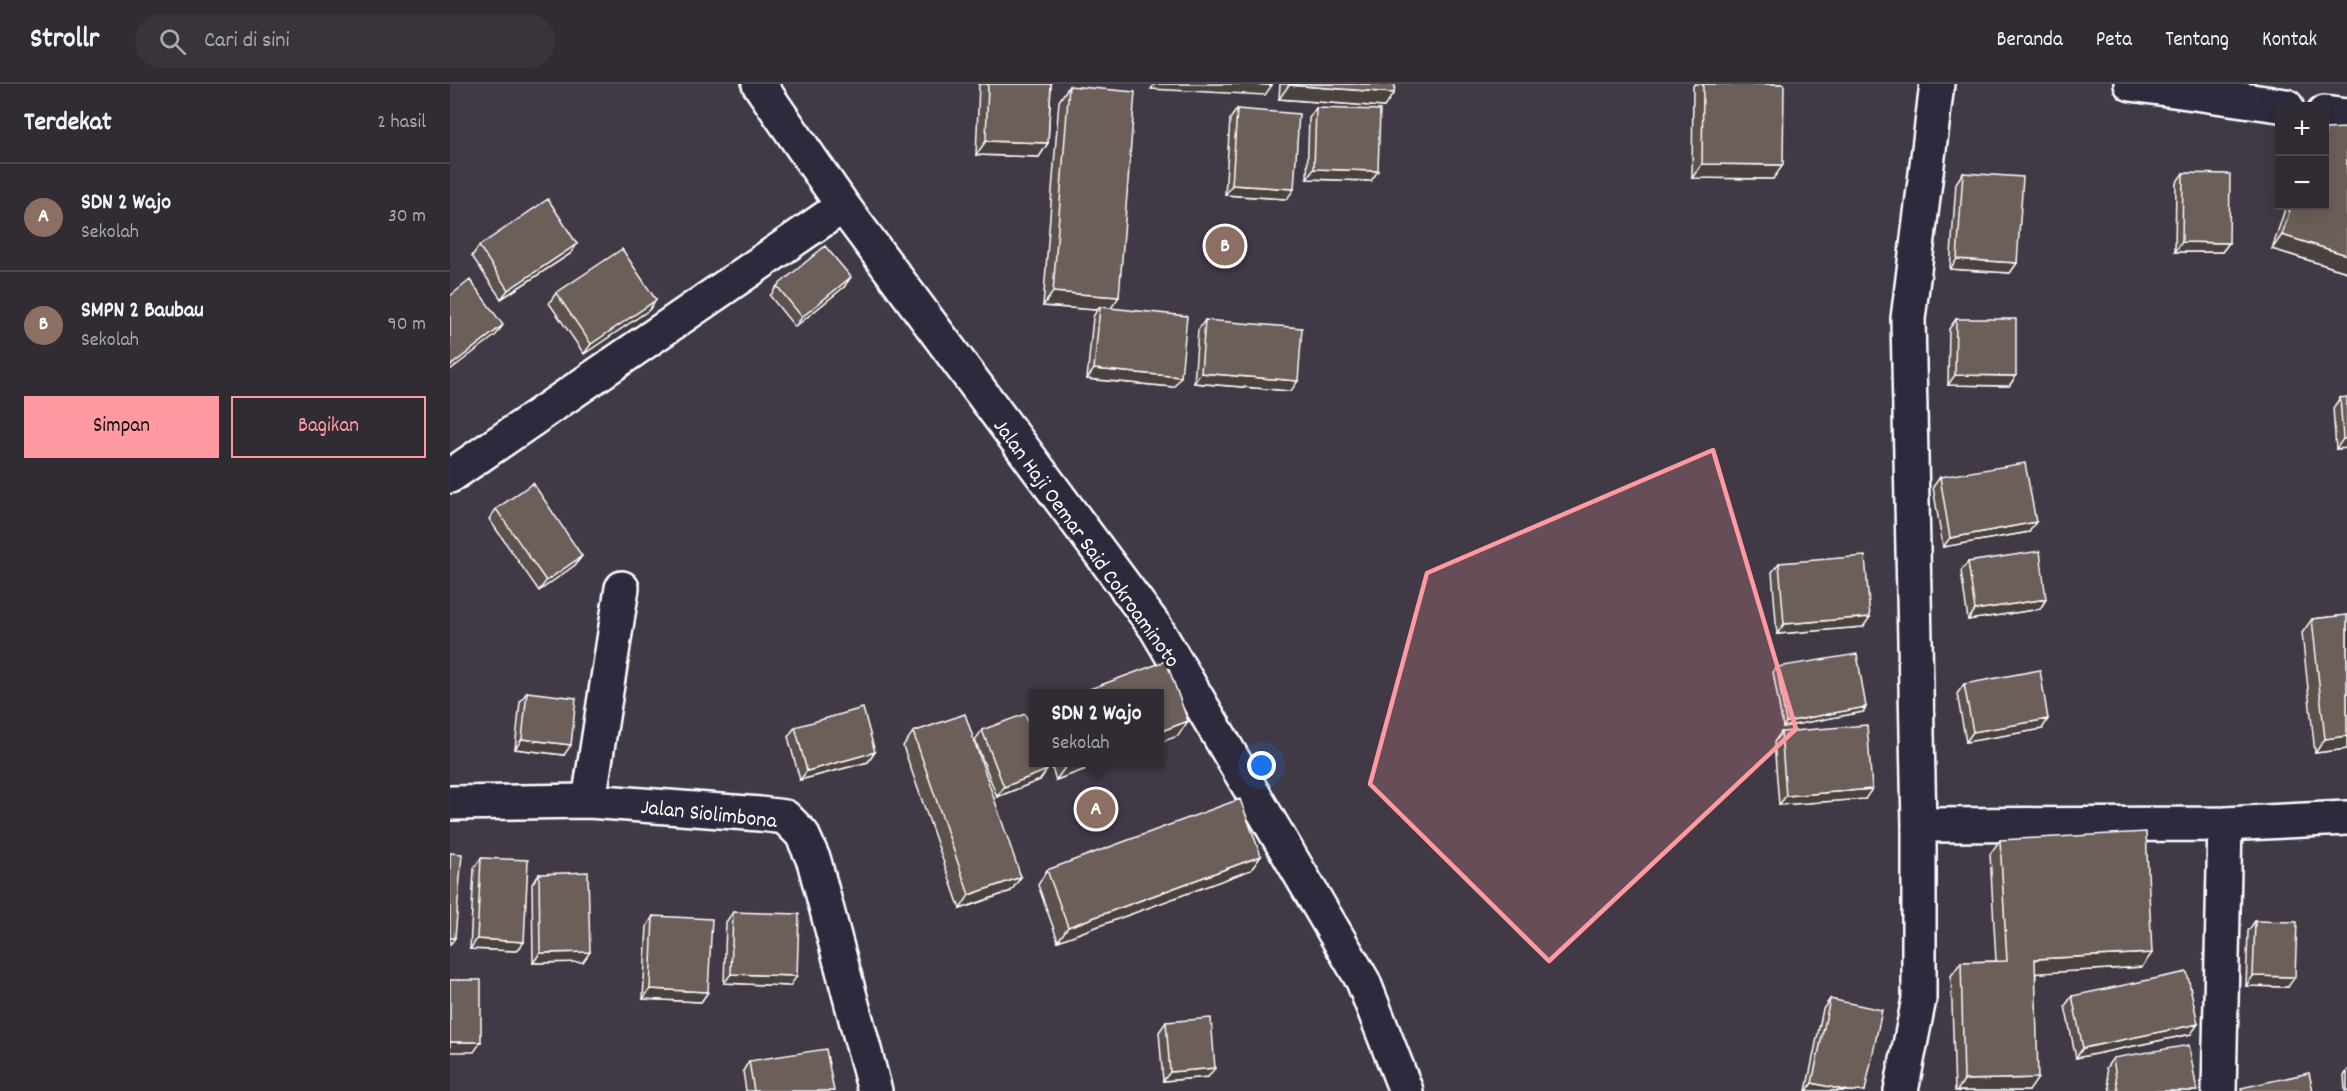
<!DOCTYPE html>
<html lang="id">
<head>
<meta charset="utf-8">
<style>
  :root { --surface:#312c34; --page:#39343c; --text:#f1f3f6; --muted:#a8a7ac; --line:#4c484f; --accent:#ff9aa2 }
  body { margin:0; font-family:Dekko,sans-serif; background:var(--page); color:var(--text) }
  .controls { position:absolute; right:18px; top:18px; display:grid; overflow:hidden; border-radius:0px; box-shadow:0 6px 24px #0002 }
  .controls button { width:54px; height:54px; display:grid; place-items:center; padding:0; border:0; border-bottom:2px solid var(--line); background:var(--surface); color:var(--text); font:30px sans-serif }
  .you { position:absolute; left:812px; top:682px; width:21px; height:21px; margin:-15px; border:4px solid #fff; border-radius:50%; background:#1a73e8; box-shadow:0 0 0 9px #1a73e833 }
  .badge { display:grid; place-items:center; width:39px; height:39px; border-radius:50%; background:var(--accent); color:#fff; font-size:20px; font-weight:700 }
  .pin { position:absolute; translate:-50% -50%; border:3px solid #fff; box-shadow:0 2px 6px #0006 }
  .popup { position:absolute; left:579px; top:605px; width:135px; height:78px; box-sizing:border-box; display:grid; place-content:center; border-radius:0px; background:var(--surface); filter:drop-shadow(0 2px 4px #0005); font-size:20px; white-space:nowrap; color:var(--muted) }
  .popup b { font-size:22px; color:var(--text) }
  .popup::after { content:''; position:absolute; left:50%; top:100%; margin-left:-12px; border:12px solid transparent; border-top-color:var(--surface) }
  .list { margin:0; padding:0; list-style:none }
  h2 { display:flex; justify-content:space-between; align-items:center; height:78px; margin:0; padding:0 24px; font-size:26px }
  h2 small { font-size:20px; font-weight:400; color:var(--muted) }
  .list li { display:grid; grid-template-columns:39px 1fr auto; gap:18px; align-items:center; box-sizing:border-box; height:108px; padding:0 24px; border-top:2px solid var(--line) }
  .list b { display:block; font-size:22px; white-space:nowrap }
  .list p { margin:0; font-size:20px; white-space:nowrap; color:var(--muted) }
  .list em { font-size:20px; font-style:normal; color:var(--muted) }
  .actions { display:flex; gap:12px; padding:18px 24px }
  .actions a { flex:1; padding:14px 0; border:2px solid var(--accent); border-radius:0px; text-align:center; font-size:21px; color:var(--accent) }
  .actions .main { background:var(--accent); color:#111 }
  .icon { flex:none; width:33px; height:33px; fill:none; stroke:currentColor; stroke-width:2; stroke-linecap:round; stroke-linejoin:round }
  .map { position:relative; flex:none; width:1897px; height:1007px; overflow:hidden }
  header { display:flex; align-items:center; gap:36px; box-sizing:border-box; height:84px; padding:0 30px; background:var(--surface); border-bottom:2px solid var(--line) }
  header strong { font-size:28px }
  nav { display:flex; gap:33px; margin-inline-start:auto; font-size:21px }
  .search { width:420px; height:54px; background:var(--page); display:flex; align-items:center; gap:15px; box-sizing:border-box; padding:0 21px; border-radius:33px; color:var(--muted); font-size:22px }
  main { display:flex }
  aside { flex:1; background:var(--surface) }
  .map>svg:first-child { display:block }
  .lines { fill:none; stroke-linecap:round; stroke-linejoin:round }
  .minor-casing { stroke:#fff; stroke-width:38 }
  .highway-casing { stroke:#fff; stroke-width:38 }
  .minor { stroke:#2f2a3d; stroke-width:33 }
  .highway { stroke:#2f2a3d; stroke-width:33 }
  .wall { fill:#5d514d; stroke:#fff; stroke-width:1.5 }
  .shaded-wall { fill:#4c423f; stroke:#fff; stroke-width:1.5 }
  .building { fill:#6c5e5a; stroke:#fff; stroke-width:1.5 }
  .marked { fill:#ff9aa2; fill-opacity:0.2; stroke:#ff9aa2; stroke-width:4.5; stroke-linejoin:round }
  .labels { text-anchor:middle; stroke-width:6; stroke-linejoin:round; paint-order:stroke }
  .street-label { font-size:22px; fill:#fff; stroke:#2f2a3d }
</style>
</head>
<body>
<header>
<strong>Strollr</strong>
<div class="search"><svg class="icon" aria-label="search" viewBox="0 0 24 24"><circle cx="10" cy="10" r="6"/><path d="M15 15l6 6"/></svg>Cari di sini</div>
<nav><a>Beranda</a><a>Peta</a><a>Tentang</a><a>Kontak</a></nav>
</header>
<main>
<aside>
<h2>Terdekat<small>2 hasil</small></h2>
<ul class="list">
<li><span class="badge" style="background:#8d6e63">A</span><div><b>SDN 2 Wajo</b><p>Sekolah</p></div><em>30 m</em></li>
<li><span class="badge" style="background:#8d6e63">B</span><div><b>SMPN 2 Baubau</b><p>Sekolah</p></div><em>90 m</em></li>
</ul>
<div class="actions"><a class="main">Simpan</a><a>Bagikan</a></div>
</aside>
<div class="map">
<svg width="1897" height="1007" viewBox="0 0 1897 1007">
  <rect width="100%" height="100%" fill="#413a46"/>
  <filter id="ink" filterUnits="userSpaceOnUse"><feTurbulence type="fractalNoise" baseFrequency=".0167" numOctaves="2"/><feDisplacementMap in="SourceGraphic" scale="12" xChannelSelector="R" yChannelSelector="G"/><feConvolveMatrix kernelMatrix="1 2 1 2 8 2 1 2 1" color-interpolation-filters="sRGB"/></filter>
  <g filter="url(#ink)">
    <g class="lines">
      <g class="minor-casing">
        <path id="minor" d="M 309,0 L 393,122 L 706,544 L 913,897 L 956,1007
          M 0,392 L 393,122
          M 139,717 L 172,504
          M 0,719 L 139,717 L 310,730 L 335,733 L 352,750 L 364,777 L 425,1007
          M 1469,741 L 1775,740 L 1897,734
          M 1451,1007 L 1469,915 L 1469,741 L 1458,235 L 1487,0
          M 1769,1007 L 1775,740"/>
      </g>
      <g class="highway-casing">
        <path id="highway" d="M 1681,0 L 1836,22
          M 1874,29 L 1897,32"/>
      </g>
      <use href="#minor" class="minor"/>
      <use href="#highway" class="highway"/>
    </g>
    <path class="wall" d="M 529,0 L 601,0 L 598,59 L 589,73 L 526,71 Z
      M 830,0 L 945,0 L 934,23 L 829,15 Z
      M 1245,0 L 1334,0 L 1323,95 L 1242,94 L 1243,2 Z
      M 619,2 L 661,224 L 724,303 L 637,295 L 643,233 L 647,226 L 593,222 L 609,17 Z
      M 866,24 L 921,97 L 857,95 L 859,34 Z
      M 787,25 L 837,115 L 775,111 L 780,35 Z
      M 1513,89 L 1567,179 L 1560,189 L 1500,185 L 1506,99 Z
      M 1733,89 L 1779,159 L 1772,168 L 1725,168 L 1726,99 Z
      M 1836,122 L 1875,122 L 1897,188 L 1822,165 Z
      M 127,160 L 120,170 L 51,215 L 22,172 L 29,162 Z
      M 327,202 L 394,203 L 345,243 L 320,212 Z
      M 106,209 L 206,216 L 199,226 L 134,270 L 99,219 Z
      M 1506,235 L 1566,292 L 1559,302 L 1498,301 L 1499,245 Z
      M 755,236 L 841,307 L 744,299 L 748,246 Z
      M 1890,314 L 1897,364 L 1886,365 L 1883,324 Z
      M 1490,393 L 1579,448 L 1493,463 L 1483,403 Z
      M 46,425 L 132,472 L 125,481 L 89,507 L 39,435 Z
      M 1518,478 L 1596,515 L 1590,525 L 1518,536 L 1511,487 Z
      M 1329,479 L 1413,543 L 1327,550 L 1322,488 Z
      M 1897,531 L 1897,665 L 1865,669 L 1852,549 L 1862,535 Z
      M 1327,583 L 1413,628 L 1333,643 L 1323,588 Z
      M 1514,600 L 1592,645 L 1516,658 L 1507,610 Z
      M 77,608 L 114,671 L 65,665 L 70,618 Z
      M 345,643 L 425,668 L 418,678 L 350,696 L 338,653 Z
      M 532,646 L 590,696 L 547,713 L 525,656 Z
      M 463,648 L 561,807 L 510,825 L 453,662 Z
      M 1331,648 L 1415,715 L 1329,721 L 1324,658 Z
      M 600,678 L 655,678 L 606,696 Z
      M 1550,756 L 1692,883 L 1586,889 L 1579,1007 L 1505,1007 L 1501,892 L 1511,878 L 1546,877 L 1540,770 Z
      M 811,772 L 801,786 L 608,857 L 588,801 L 597,786 Z
      M 31,774 L 74,858 L 67,867 L 20,865 L 24,784 Z
      M 89,790 L 133,878 L 83,879 L 82,800 Z
      M 283,828 L 340,902 L 274,899 L 276,838 Z
      M 203,832 L 258,908 L 251,918 L 193,915 L 197,842 Z
      M 1805,837 L 1838,903 L 1796,902 L 1798,847 Z
      M 1622,912 L 1741,950 L 1626,974 L 1615,922 Z
      M 1380,915 L 1415,1007 L 1356,1007 L 1373,925 Z
      M 716,938 L 758,993 L 713,997 L 709,948 Z
      M 1663,974 L 1747,1007 L 1660,1007 L 1656,984 Z
      M 299,977 L 384,1007 L 296,1007 L 293,987 Z
      M 1897,987 L 1897,1007 L 1895,1007 L 1894,992 Z"/>
    <path class="shaded-wall" d="M 705,0 L 795,0 L 822,1 L 815,11 L 701,5 Z
      M 839,1 L 944,9 L 934,23 L 829,15 Z
      M 536,57 L 598,59 L 589,73 L 526,71 Z
      M 1252,80 L 1333,81 L 1323,95 L 1242,94 Z
      M 864,85 L 928,87 L 921,97 L 857,95 Z
      M 782,101 L 844,105 L 837,115 L 775,111 Z
      M 1832,151 L 1897,171 L 1897,188 L 1822,165 Z
      M 1732,158 L 1779,159 L 1772,168 L 1725,168 Z
      M 127,160 L 120,170 L 51,215 L 58,206 Z
      M 1507,175 L 1567,179 L 1560,189 L 1500,185 Z
      M 401,193 L 394,203 L 345,243 L 352,233 Z
      M 603,208 L 669,213 L 659,227 L 650,223 L 647,226 L 593,222 Z
      M 206,216 L 199,226 L 134,270 L 141,260 Z
      M 53,241 L 46,251 L 0,286 L 0,282 Z
      M 644,285 L 731,293 L 724,303 L 637,295 Z
      M 751,289 L 848,297 L 841,307 L 744,299 Z
      M 1505,291 L 1566,292 L 1559,302 L 1498,301 Z
      M 1893,355 L 1897,355 L 1897,364 L 1886,365 Z
      M 1586,438 L 1579,448 L 1493,463 L 1500,454 Z
      M 132,472 L 125,481 L 89,507 L 96,497 Z
      M 1596,515 L 1590,525 L 1518,536 L 1525,526 Z
      M 1420,533 L 1413,543 L 1327,550 L 1334,540 Z
      M 1416,623 L 1413,628 L 1333,643 L 1336,638 Z
      M 1598,635 L 1592,645 L 1516,658 L 1523,648 Z
      M 738,637 L 728,652 L 709,659 L 709,648 Z
      M 1897,652 L 1897,665 L 1865,669 L 1875,655 Z
      M 72,655 L 121,661 L 114,671 L 65,665 Z
      M 425,668 L 418,678 L 350,696 L 357,687 Z
      M 627,678 L 655,678 L 606,696 L 616,682 Z
      M 597,686 L 590,696 L 547,713 L 554,703 Z
      M 1422,705 L 1415,715 L 1329,721 L 1336,712 Z
      M 811,772 L 801,786 L 608,857 L 618,843 Z
      M 571,793 L 561,807 L 510,825 L 519,811 Z
      M 0,854 L 5,854 L 0,861 Z
      M 27,855 L 74,858 L 67,867 L 20,865 Z
      M 140,868 L 133,878 L 83,879 L 90,869 Z
      M 1702,869 L 1692,883 L 1575,890 L 1585,875 Z
      M 281,890 L 347,892 L 340,902 L 274,899 Z
      M 1803,892 L 1845,893 L 1838,903 L 1796,902 Z
      M 200,905 L 258,908 L 251,918 L 193,915 Z
      M 1748,940 L 1741,950 L 1626,974 L 1633,964 Z
      M 0,958 L 31,958 L 24,968 L 0,968 Z
      M 765,984 L 758,993 L 713,997 L 720,988 Z
      M 1588,994 L 1579,1007 L 1507,1007 L 1514,996 Z
      M 1362,999 L 1398,1007 L 1357,1007 Z"/>
    <path class="building" d="M 538,0 L 601,0 L 598,59 L 536,57 Z
      M 795,0 L 822,0 L 822,1 Z
      M 839,0 L 945,0 L 944,9 L 839,1 Z
      M 1253,0 L 1334,0 L 1333,81 L 1252,80 Z
      M 619,2 L 685,8 L 669,213 L 603,208 Z
      M 866,24 L 930,26 L 928,87 L 864,85 Z
      M 787,25 L 849,30 L 844,105 L 782,101 Z
      M 1897,44 L 1897,171 L 1832,151 L 1841,122 L 1875,122 L 1875,45 Z
      M 1513,89 L 1573,93 L 1567,179 L 1507,175 Z
      M 1733,89 L 1780,90 L 1779,159 L 1732,158 Z
      M 98,115 L 127,160 L 58,206 L 29,162 Z
      M 375,162 L 401,193 L 352,233 L 327,202 Z
      M 172,165 L 206,216 L 141,260 L 106,209 Z
      M 20,196 L 53,241 L 0,282 L 0,212 Z
      M 650,223 L 737,232 L 731,293 L 644,285 Z
      M 1506,235 L 1566,235 L 1566,292 L 1505,291 Z
      M 755,236 L 852,244 L 848,297 L 751,289 Z
      M 1897,313 L 1897,355 L 1893,355 L 1890,314 Z
      M 1575,379 L 1586,438 L 1500,454 L 1490,393 Z
      M 83,399 L 132,472 L 96,497 L 46,425 Z
      M 1590,467 L 1596,515 L 1525,526 L 1518,478 Z
      M 1415,472 L 1420,533 L 1334,540 L 1329,479 Z
      M 1897,531 L 1897,652 L 1875,655 L 1862,535 Z
      M 1407,570 L 1416,623 L 1336,638 L 1327,583 Z
      M 716,577 L 738,637 L 709,648 L 709,609 L 629,609 Z
      M 1590,586 L 1598,635 L 1523,648 L 1514,600 Z
      M 77,608 L 126,614 L 121,661 L 72,655 Z
      M 413,624 L 425,668 L 357,687 L 345,643 Z
      M 515,630 L 571,793 L 519,811 L 463,648 Z
      M 575,630 L 583,651 L 583,678 L 594,678 L 597,686 L 554,703 L 532,646 Z
      M 1417,641 L 1422,705 L 1336,712 L 1331,648 Z
      M 615,678 L 627,678 L 616,682 Z
      M 790,715 L 811,772 L 618,843 L 597,786 Z
      M 1696,748 L 1702,869 L 1585,875 L 1588,994 L 1514,996 L 1511,878 L 1557,877 L 1550,756 Z
      M 0,769 L 12,770 L 5,854 L 0,854 Z
      M 31,774 L 78,776 L 74,858 L 27,855 Z
      M 138,788 L 140,868 L 90,869 L 89,790 Z
      M 283,828 L 349,830 L 347,892 L 281,890 Z
      M 203,832 L 262,835 L 258,908 L 200,905 Z
      M 1805,837 L 1847,838 L 1845,893 L 1803,892 Z
      M 1737,888 L 1748,940 L 1633,964 L 1622,912 Z
      M 0,896 L 31,896 L 31,958 L 0,958 Z
      M 1380,915 L 1432,926 L 1415,1007 L 1398,1007 L 1362,999 Z
      M 761,934 L 765,984 L 720,988 L 716,938 Z
      M 1739,961 L 1747,1007 L 1668,1007 L 1663,974 Z
      M 376,965 L 384,1007 L 304,1007 L 299,977 Z
      M 1859,989 L 1863,1007 L 1792,1007 L 1791,1004 Z"/>
  </g>
  <path class="marked" d="M 1263,366 L 1346,645 L 1099,877 L 920,700 L 977,489 Z"/>
  <g class="labels">
    <g class="street-label">
      <text transform="translate(638 458) rotate(54)" y="8">Jalan Haji Oemar Said Cokroaminoto</text>
      <text transform="translate(259 728) rotate(6)" y="8">Jalan Siolimbona</text>
    </g>
  </g>
</svg>
<div class="controls">
<button>+</button>
<button>−</button>
</div>
<div class="you"></div>
<div class="pin badge" style="left:646px;top:725px;background:#8d6e63">A</div>
<div class="popup"><b>SDN 2 Wajo</b>Sekolah</div>
<div class="pin badge" style="left:775px;top:162px;background:#8d6e63">B</div>
</div>
</main>
</body>
</html>
